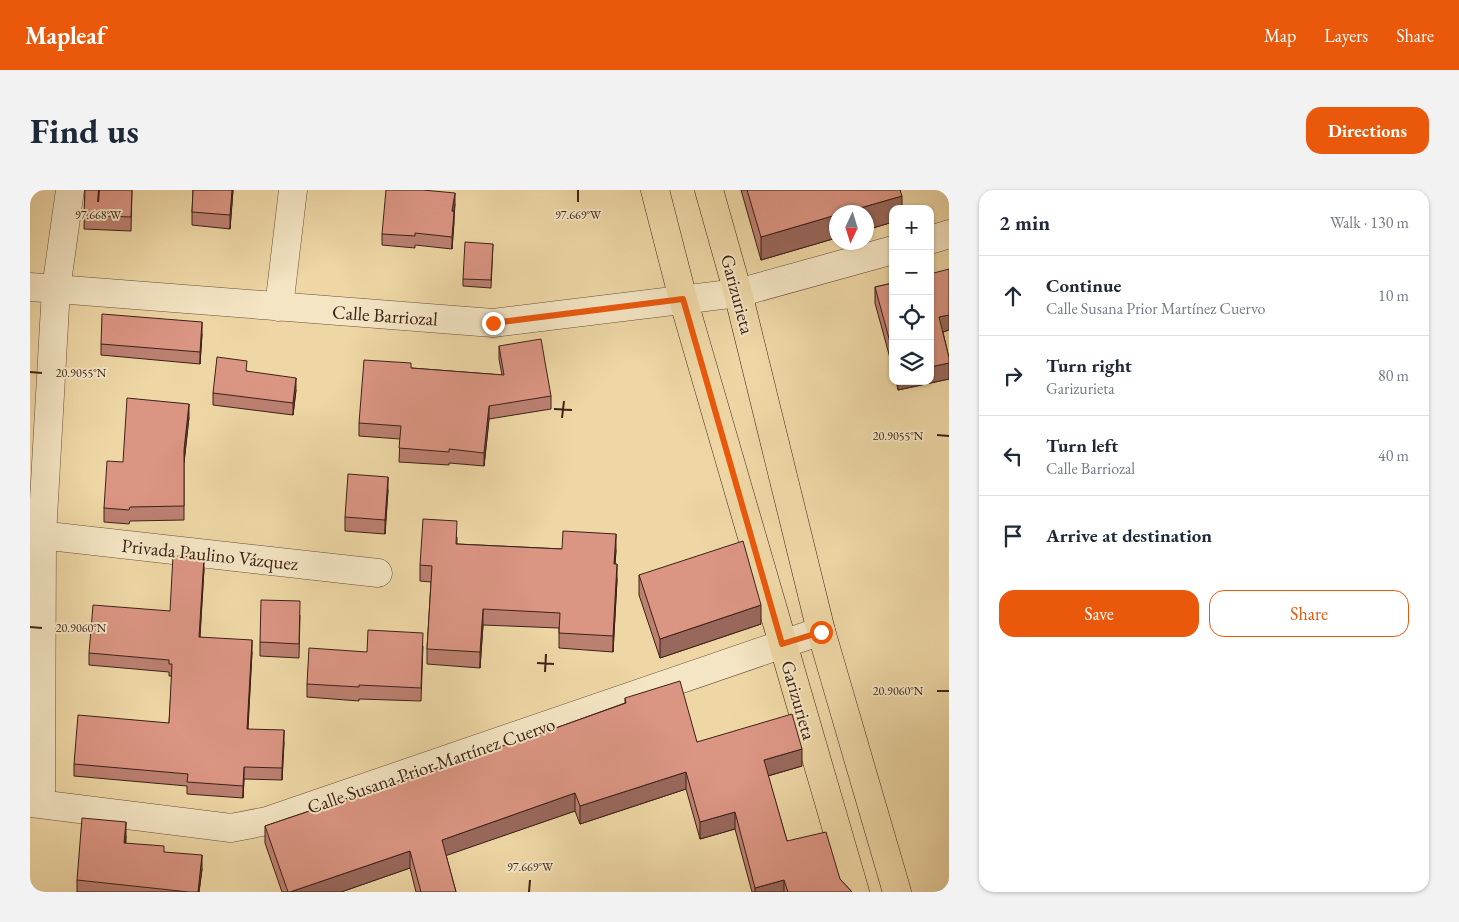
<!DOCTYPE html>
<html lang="en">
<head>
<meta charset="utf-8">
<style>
  :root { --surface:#fff; --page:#f2f2f3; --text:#1f2937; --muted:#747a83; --line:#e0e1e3; --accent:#ea580c }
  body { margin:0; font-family:"EB Garamond",serif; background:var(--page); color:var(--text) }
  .controls { position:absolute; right:15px; top:15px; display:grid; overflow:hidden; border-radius:10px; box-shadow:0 1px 4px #0004 }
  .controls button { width:45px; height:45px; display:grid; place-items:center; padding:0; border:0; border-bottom:1px solid var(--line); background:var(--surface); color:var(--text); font:25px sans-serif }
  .compass { position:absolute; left:799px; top:15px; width:45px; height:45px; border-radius:50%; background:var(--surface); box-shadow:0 1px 4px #0004; rotate:184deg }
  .stop { position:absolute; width:15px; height:15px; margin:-11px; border:4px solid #ea580c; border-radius:50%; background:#fff }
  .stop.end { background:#ea580c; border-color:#fff; box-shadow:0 1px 5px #0008 }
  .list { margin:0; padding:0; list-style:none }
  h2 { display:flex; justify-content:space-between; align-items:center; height:65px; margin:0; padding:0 20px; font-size:21px }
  h2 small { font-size:16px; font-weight:400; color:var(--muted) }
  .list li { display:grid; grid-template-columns:32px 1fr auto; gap:15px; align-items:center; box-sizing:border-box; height:80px; padding:0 20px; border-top:1px solid var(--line) }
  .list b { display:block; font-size:19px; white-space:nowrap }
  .list p { margin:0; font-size:16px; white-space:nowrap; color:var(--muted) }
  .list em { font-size:16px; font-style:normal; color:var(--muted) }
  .actions { display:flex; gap:10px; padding:15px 20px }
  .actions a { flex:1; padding:11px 0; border:1px solid var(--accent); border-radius:15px; text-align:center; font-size:18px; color:var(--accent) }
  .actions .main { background:var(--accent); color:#fff }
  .icon { flex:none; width:28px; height:28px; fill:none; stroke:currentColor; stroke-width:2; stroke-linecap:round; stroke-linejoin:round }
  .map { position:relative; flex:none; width:919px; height:702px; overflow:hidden; border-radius:15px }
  header { display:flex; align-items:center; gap:30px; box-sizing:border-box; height:70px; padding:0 25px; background:var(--accent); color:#fff }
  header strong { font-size:24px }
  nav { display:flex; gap:28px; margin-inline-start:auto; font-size:18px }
  .intro { display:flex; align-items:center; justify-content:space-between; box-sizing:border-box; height:120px; padding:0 30px }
  h1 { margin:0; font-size:35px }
  .button { padding:12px 22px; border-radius:15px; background:var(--accent); color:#fff; font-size:18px; font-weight:700 }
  main { display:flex; gap:30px; padding:0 30px }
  aside { flex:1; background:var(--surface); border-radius:15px; box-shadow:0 1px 4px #0004 }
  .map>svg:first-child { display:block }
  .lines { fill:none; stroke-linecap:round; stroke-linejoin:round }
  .minor-casing { stroke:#684e3b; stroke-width:29 }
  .major-casing { stroke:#3c2118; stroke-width:29 }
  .minor { stroke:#f4e5c4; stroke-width:28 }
  .major { stroke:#eed7a5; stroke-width:28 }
  .wall { fill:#bc8071; stroke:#3c2118 }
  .shaded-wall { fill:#99685c; stroke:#3c2118 }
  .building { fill:#db9583; stroke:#3c2118 }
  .route { stroke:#ea580c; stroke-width:6 }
  .ticks { fill:none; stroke:#3c2118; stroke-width:2 }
  .labels { text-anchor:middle; stroke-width:4; stroke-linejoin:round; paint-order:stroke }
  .street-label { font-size:19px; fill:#3c2118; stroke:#f4e5c4 }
  .ticks-label { font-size:12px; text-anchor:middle; fill:#3c2118; stroke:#f4e5c4; stroke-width:4; stroke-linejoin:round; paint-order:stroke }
</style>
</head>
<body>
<header>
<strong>Mapleaf</strong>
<nav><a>Map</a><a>Layers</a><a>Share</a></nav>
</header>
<div class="intro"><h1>Find us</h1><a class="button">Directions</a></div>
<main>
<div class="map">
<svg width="919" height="702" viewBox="0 0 919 702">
  <rect width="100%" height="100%" fill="#eed7a5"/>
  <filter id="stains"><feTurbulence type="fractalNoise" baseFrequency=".004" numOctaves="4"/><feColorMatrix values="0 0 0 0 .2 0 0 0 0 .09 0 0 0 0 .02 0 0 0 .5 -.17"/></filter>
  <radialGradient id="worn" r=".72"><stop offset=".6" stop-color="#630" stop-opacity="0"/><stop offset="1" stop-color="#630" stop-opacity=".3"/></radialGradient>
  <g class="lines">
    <g class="minor-casing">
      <path id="minor" d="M 900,50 L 919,44
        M 0,97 L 463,133 L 708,103 L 863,60
        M 249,117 L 263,0
        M 0,344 L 348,383
        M 0,613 L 201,638 L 237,631 L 791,441
        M 11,614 L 12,345 L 26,99 L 40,0"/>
    </g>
    <g class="major-casing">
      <path id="major" d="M 625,0 L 653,109 L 825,702
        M 679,0 L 708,103 L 791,441 L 867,702"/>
    </g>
    <use href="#minor" class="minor"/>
    <use href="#major" class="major"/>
  </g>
  <path class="wall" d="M 55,0 L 102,0 L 101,41 L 54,39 Z
    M 163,0 L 203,0 L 200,39 L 162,35 L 162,22 Z
    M 711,0 L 870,0 L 872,19 L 863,19 L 863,32 L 836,40 L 836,22 L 806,22 L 806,48 L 731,70 Z
    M 425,14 L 422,59 L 385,55 L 385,58 L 352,55 L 352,44 Z
    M 463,54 L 461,98 L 433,96 L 433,89 Z
    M 919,79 L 919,140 L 913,142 L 919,168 L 919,189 L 868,200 L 866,191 L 900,191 Z
    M 863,93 L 863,179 L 845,113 L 845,97 Z
    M 172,144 L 170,174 L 71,165 L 71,154 Z
    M 469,156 L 521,206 L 521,219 L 459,229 L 454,276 L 419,273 L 419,275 L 369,272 L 370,249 L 329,246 L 329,233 L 381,178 L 472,185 L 469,169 Z
    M 217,181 L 266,200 L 263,225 L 183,215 L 183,203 Z
    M 159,227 L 154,272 L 154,330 L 100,331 L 99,334 L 74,332 L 74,318 L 93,272 Z
    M 358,300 L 355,344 L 315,341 L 315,327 Z
    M 427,347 L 427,354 L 532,359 L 586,360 L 585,374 L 587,390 L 583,462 L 529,458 L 529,438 L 453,435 L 450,478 L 397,474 L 397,459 L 401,392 L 390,391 L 390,375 Z
    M 174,379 L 170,447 L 222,462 L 218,539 L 254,552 L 252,590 L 214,589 L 213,608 L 157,604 L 157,596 L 44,586 L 44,574 L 139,533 L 142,486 L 139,486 L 139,482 L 59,475 L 59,463 L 140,421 Z
    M 609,385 L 731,434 L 630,468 L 609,405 Z
    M 270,425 L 269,468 L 230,466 L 230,452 Z
    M 393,456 L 391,511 L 329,509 L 329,511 L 277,507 L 277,494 L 337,462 Z
    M 595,508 L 667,552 L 772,576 L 738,586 L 757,651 L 810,689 L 822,702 L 722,702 L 705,639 L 670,649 L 656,599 L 550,634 L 545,621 L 416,665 L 426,702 L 386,702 L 380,678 L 311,702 L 252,702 L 235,653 L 235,636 L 523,539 L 595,513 Z
    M 96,646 L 96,654 L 134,662 L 172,679 L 169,702 L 47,702 L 47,690 Z"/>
  <path class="shaded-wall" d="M 202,0 L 203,0 L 200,39 L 200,25 Z
    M 425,3 L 425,14 L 422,33 L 422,21 Z
    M 872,6 L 872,19 L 863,19 L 863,32 L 836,40 L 836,22 L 816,22 Z
    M 424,22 L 424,33 L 422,59 L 422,47 Z
    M 806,25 L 806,48 L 731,70 L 731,47 Z
    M 919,125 L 919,140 L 909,143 L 909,127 Z
    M 172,132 L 172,144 L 170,174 L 170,162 Z
    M 919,173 L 919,189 L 868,200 L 868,191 L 900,191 L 900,177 Z
    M 266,188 L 266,200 L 263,225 L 263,213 Z
    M 159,214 L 159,227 L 154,273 L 154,260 Z
    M 459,216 L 459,229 L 454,276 L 454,263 Z
    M 358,287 L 358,300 L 355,344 L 355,330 Z
    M 586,344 L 586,360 L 584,390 L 584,374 Z
    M 174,367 L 174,379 L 169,459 L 169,447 Z
    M 587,374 L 587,390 L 583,462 L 583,446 Z
    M 731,415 L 731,434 L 630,468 L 630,449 Z
    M 453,419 L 453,435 L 450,478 L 450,462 Z
    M 222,450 L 222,462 L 217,551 L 217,539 Z
    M 254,540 L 254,552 L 252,590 L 252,578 Z
    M 772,559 L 772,576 L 734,587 L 734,570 Z
    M 214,577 L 214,589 L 213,608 L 213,596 Z
    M 656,582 L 656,599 L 550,634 L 550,616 Z
    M 545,603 L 545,621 L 412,667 L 412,650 Z
    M 705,622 L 705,639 L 670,649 L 670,632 Z
    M 96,632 L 96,646 L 94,667 L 94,653 Z
    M 380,661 L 380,678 L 311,702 L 260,702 Z
    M 172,665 L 172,679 L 169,702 L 168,702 Z
    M 754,690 L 754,702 L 725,702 L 725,698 Z"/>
  <path class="building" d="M 55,0 L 102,0 L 101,27 L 54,25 Z
    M 163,0 L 202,0 L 200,25 L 162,22 Z
    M 356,0 L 393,0 L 425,3 L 422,21 L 424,22 L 422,47 L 385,43 L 385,46 L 352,44 Z
    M 717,0 L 870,0 L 872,6 L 816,22 L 806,22 L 806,25 L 731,47 Z
    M 435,52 L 463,54 L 461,90 L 433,89 Z
    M 919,79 L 919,125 L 909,127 L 919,168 L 919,173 L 900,177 L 900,84 Z
    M 863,93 L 863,163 L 845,97 Z
    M 72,124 L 172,132 L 170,162 L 71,154 Z
    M 511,149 L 521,206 L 459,216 L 454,263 L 419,259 L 419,262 L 369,258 L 371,236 L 329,233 L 334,170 L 381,173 L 381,178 L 474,185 L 469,156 Z
    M 187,167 L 217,171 L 216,181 L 266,188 L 263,213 L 183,203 Z
    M 97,208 L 159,214 L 154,260 L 154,316 L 100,317 L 99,320 L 74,318 L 77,271 L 93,272 Z
    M 318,284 L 358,287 L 355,330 L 315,327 Z
    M 393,329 L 427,331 L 426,354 L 532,359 L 533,341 L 586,344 L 584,374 L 587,374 L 583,446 L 529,443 L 530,423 L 453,419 L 450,462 L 397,459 L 402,376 L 390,375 Z
    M 713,351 L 731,415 L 630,449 L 609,385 Z
    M 143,366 L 174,367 L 169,447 L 222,450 L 217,539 L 254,540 L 252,578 L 214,577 L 213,596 L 157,592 L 158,584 L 44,574 L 48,525 L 139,533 L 142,474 L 139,474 L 139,470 L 59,463 L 63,415 L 140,421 Z
    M 231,410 L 270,411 L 269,454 L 230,452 Z
    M 338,440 L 393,443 L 391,498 L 329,495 L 329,497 L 277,494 L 279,458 L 337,462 Z
    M 650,491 L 667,552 L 762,524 L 772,559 L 734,570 L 757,651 L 796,642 L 810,689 L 822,702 L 758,702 L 754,690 L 725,698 L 705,622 L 670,632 L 656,582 L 550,616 L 545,603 L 412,650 L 426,702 L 391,702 L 380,661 L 260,702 L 258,702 L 235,636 L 523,539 L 596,513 L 595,508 Z
    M 52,628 L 96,632 L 94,653 L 134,656 L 134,662 L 172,665 L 168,702 L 159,702 L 47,690 Z"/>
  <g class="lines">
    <path class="route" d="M 463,133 L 653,109 L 752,454 L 791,442"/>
  </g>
  <path class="ticks" d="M 68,12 L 69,0M 548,12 L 548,0M 0,182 L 12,183M 524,219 L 542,220M 532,228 L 534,211M 907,245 L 919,246M 0,437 L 12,438M 507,473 L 524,474M 515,482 L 516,464M 907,501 L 919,501M 499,702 L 500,690"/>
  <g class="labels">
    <g class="street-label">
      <text transform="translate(708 104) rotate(75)" y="7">Garizurieta</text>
      <text transform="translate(355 125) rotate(4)" y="7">Calle Barriozal</text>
      <text transform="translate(180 364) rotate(6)" y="7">Privada Paulino Vázquez</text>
      <text transform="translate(769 510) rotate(74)" y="7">Garizurieta</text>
      <text transform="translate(401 575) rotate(-19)" y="7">Calle Susana Prior Martínez Cuervo</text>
    </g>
  </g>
  <g class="ticks-label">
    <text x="68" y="29">97.668°W</text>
    <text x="548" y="29">97.669°W</text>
    <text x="51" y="187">20.9055°N</text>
    <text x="868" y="250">20.9055°N</text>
    <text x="51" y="442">20.9060°N</text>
    <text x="868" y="505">20.9060°N</text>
    <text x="500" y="681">97.669°W</text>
  </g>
  <rect width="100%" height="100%" filter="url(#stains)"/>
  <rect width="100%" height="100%" fill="url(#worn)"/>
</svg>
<div class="controls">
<button>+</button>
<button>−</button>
<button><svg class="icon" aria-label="locate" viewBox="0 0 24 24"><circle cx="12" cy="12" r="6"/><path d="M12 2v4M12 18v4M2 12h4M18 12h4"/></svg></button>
<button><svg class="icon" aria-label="layers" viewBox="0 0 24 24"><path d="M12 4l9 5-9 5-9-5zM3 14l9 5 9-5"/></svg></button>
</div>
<svg class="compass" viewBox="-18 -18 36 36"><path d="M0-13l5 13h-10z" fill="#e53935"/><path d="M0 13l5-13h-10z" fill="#747a83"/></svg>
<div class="stop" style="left:791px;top:442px"></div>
<div class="stop end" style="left:463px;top:133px"></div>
</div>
<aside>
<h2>2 min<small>Walk · 130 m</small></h2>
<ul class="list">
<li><svg class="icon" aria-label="ahead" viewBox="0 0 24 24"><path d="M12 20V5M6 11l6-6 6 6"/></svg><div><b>Continue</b><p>Calle Susana Prior Martínez Cuervo</p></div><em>10 m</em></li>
<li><svg class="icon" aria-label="right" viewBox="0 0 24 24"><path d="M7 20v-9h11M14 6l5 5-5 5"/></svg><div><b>Turn right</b><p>Garizurieta</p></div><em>80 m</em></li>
<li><svg class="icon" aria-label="left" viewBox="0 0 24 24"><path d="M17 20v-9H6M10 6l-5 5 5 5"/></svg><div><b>Turn left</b><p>Calle Barriozal</p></div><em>40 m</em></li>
<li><svg class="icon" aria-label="arrive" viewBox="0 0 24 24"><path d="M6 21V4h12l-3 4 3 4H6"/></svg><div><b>Arrive at destination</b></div></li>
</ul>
<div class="actions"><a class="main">Save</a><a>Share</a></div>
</aside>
</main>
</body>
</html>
